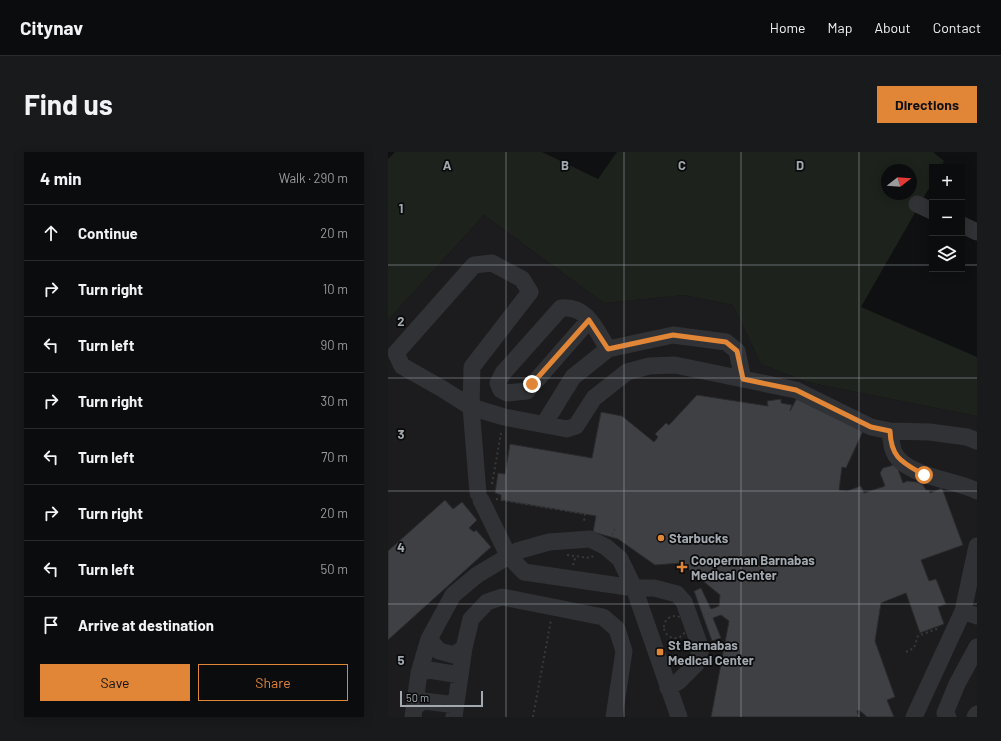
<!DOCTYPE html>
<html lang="en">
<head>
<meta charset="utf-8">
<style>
  :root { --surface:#0b0c0d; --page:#191a1b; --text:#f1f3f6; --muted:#9a9b9d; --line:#2b2c2e; --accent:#e18537 }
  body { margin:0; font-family:Barlow,sans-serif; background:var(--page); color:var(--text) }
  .controls { position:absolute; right:12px; top:12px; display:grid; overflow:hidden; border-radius:0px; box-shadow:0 2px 10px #0003 }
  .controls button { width:36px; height:36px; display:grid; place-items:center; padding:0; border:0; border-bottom:1px solid var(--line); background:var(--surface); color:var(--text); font:20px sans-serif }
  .compass { position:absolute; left:493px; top:12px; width:36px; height:36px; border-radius:50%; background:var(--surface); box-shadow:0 2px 10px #0003; rotate:73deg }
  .scale { position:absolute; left:12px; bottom:10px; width:83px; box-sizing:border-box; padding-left:4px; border:2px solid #a2a9b0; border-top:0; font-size:11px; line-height:14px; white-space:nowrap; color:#a2a9b0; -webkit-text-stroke:3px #0b0b0c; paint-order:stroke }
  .stop { position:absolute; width:12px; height:12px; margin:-9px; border:3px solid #e18537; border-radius:50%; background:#fff }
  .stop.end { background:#e18537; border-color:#fff; box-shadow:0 1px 4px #0008 }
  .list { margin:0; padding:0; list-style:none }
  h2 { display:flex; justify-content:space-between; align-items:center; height:52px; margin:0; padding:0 16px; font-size:17px }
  h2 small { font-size:13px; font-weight:400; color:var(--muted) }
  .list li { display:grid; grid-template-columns:26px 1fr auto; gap:12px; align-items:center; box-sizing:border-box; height:56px; padding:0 16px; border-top:1px solid var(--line) }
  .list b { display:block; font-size:15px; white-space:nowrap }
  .list em { font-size:13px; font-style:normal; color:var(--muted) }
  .actions { display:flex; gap:8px; padding:12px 16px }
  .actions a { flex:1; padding:9px 0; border:1px solid var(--accent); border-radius:0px; text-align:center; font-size:14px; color:var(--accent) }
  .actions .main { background:var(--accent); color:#111 }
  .icon { flex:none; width:22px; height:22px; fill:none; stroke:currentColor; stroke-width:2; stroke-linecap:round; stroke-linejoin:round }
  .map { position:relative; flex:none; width:589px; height:565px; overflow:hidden; border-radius:0px }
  header { display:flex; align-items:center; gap:24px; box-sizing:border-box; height:56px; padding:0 20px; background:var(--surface); border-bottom:1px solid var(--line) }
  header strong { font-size:19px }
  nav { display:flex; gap:22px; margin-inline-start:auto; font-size:14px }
  .intro { display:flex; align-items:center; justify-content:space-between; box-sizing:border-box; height:96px; padding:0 24px }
  h1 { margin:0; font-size:28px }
  .button { padding:10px 18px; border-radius:0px; background:var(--accent); color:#111; font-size:14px; font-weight:700 }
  main { display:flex; gap:24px; padding:0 24px }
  aside { flex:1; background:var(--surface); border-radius:0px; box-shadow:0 2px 10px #0003 }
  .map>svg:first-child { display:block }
  .built { fill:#1c1c1e }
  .green { fill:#1d231c; fill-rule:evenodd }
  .building { fill:#3f4044; stroke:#2a2a2d }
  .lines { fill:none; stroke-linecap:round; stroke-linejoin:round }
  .path { stroke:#37393c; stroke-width:2; stroke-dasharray:2 3; stroke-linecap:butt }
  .minor { stroke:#313235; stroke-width:17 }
  .route { stroke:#e18537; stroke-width:5 }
  .grid { fill:none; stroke:#a2a9b0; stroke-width:1; stroke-opacity:0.55 }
  .poi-dot { fill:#e18537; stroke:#0b0b0c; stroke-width:1.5 }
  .labels { text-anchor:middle; stroke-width:3.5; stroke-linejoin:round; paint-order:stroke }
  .poi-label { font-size:13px; font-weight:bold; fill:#a2a9b0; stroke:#0b0b0c; text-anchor:start }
  .grid-label { font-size:13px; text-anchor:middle; font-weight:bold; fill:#a2a9b0; stroke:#0b0b0c; stroke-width:3.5; stroke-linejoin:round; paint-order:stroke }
</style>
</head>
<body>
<header>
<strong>Citynav</strong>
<nav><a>Home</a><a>Map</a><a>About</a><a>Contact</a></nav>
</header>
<div class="intro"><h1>Find us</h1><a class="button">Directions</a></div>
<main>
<aside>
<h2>4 min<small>Walk · 290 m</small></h2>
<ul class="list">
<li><svg class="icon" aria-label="ahead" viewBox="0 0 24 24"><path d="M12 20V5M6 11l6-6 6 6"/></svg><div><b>Continue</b></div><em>20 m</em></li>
<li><svg class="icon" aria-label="right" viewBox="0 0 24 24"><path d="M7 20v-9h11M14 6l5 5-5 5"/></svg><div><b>Turn right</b></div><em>10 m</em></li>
<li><svg class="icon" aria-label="left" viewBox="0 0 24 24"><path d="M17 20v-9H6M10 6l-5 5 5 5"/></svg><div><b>Turn left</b></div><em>90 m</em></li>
<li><svg class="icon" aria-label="right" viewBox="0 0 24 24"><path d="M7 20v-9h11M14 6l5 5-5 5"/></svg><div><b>Turn right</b></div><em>30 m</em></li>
<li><svg class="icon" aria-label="left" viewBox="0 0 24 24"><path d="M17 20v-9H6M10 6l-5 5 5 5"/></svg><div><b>Turn left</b></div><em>70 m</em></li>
<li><svg class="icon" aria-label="right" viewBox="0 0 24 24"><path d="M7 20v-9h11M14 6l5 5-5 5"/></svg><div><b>Turn right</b></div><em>20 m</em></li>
<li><svg class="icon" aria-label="left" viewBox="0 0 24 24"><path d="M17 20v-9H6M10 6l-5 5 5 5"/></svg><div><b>Turn left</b></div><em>50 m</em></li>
<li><svg class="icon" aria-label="arrive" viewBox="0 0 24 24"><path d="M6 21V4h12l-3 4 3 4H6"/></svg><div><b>Arrive at destination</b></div></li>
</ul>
<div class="actions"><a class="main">Save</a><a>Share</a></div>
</aside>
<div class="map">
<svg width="589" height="565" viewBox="0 0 589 565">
  <rect width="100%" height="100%" fill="#0f1011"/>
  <path class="built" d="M 96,63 L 216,151 L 296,143 L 345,153 L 373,212 L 419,230 L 589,264 L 589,565 L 0,565 L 0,168 Z"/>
  <path class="green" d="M 7,0 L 154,0 L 210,27 L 229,0 L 545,0 L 556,9 L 553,15 L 544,15 L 544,31 L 473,155 L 589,205 L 589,264 L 419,230 L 373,212 L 345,153 L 296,143 L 216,151 L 96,63 L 0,168 L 0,7 ZM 499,18 L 523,18 L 523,42 L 499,42 Z"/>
  <path class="building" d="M 309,243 L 380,254 L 379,249 L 393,247 L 393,251 L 404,253 L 402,259 L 409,246 L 476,277 L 458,316 L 454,315 L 451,338 L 459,339 L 473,334 L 476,341 L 497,334 L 492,321 L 495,316 L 506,313 L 509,314 L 515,331 L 519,329 L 529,330 L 535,333 L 538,338 L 541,338 L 542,341 L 554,336 L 575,393 L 533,408 L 541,429 L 548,427 L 558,452 L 550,455 L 556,472 L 532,481 L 518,441 L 493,451 L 487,489 L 507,545 L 499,548 L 506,565 L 479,565 L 471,558 L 469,559 L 471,565 L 323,565 L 341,469 L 333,463 L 325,466 L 333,486 L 324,489 L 306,439 L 313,436 L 323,457 L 331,454 L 332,443 L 293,411 L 267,413 L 230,387 L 205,380 L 208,364 L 113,348 L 113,343 L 107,341 L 110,321 L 117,322 L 122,292 L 204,306 L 213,260 L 234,264 L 266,290 L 270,285 L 267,282 L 278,271 L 281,273 Z
    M 57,348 L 65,357 L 74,350 L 89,368 L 81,376 L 86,380 L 88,378 L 103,395 L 0,488 L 0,399 Z"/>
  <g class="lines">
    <path class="path" d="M 104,332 L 113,281
      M 108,347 L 197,362 L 196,370
      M 224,383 L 227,377
      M 179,403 L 202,406 L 205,404
      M 185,413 L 188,404
      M 315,464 L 321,462
      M276 475a11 11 0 1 1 22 0a11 11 0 1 1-22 0Z
      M 518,500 L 526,496 L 530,484 L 551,476
      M 145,565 L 163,468"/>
    <path class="minor" d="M 529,52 L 544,59
      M 574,73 L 589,80
      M 201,168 L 139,239 L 119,241 L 113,238 L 110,231 L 115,221 L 173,156 C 199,153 208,178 220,197
      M 156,272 L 185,225 L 220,197 L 285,183 L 338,190 L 349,199 L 355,227
      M 502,279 C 503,286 503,293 506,300 C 516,324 568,328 589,339
      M 90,341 L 83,255 L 84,215 L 142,140 L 134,127 L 104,111 L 86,113 L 8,201 L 14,214 L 53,236 L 83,255 L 116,265 L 179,277 L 188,274 L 206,246 L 239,220 L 261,214 L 287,213 L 408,238 L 483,275 L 502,279 L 541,280 L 579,285 L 589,289
      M 93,348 L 120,403 L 136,420 L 246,436 L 266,436 L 289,442 L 296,450 L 313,497 L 308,512 L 291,529 L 280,536
      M 575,459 L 589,464
      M 41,487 L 51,499 L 66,503 L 76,496
      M 31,521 L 41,518 L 72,523
      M 26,555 L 36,549 L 68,553
      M 25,565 L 31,521 L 41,487 L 65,443 L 89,423 L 129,399 L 161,390 L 202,387 L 218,395 L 232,407 L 246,436 L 291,565
      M 66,565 L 76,496 L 83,467 L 99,450 L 114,445 L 215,465 L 229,477 L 236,499 L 226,565
      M 526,565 L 575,459 L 589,394
      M 560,565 L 557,561 L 569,532 L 589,495
      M 587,565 L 589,562"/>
  </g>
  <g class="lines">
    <path class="route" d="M 144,232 L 201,168 L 220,197 L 285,183 L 338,190 L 349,199 L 355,227 L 408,238 L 483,275 L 502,279 C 503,306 514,310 536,323"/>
  </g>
  <path class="grid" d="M 118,0 L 118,565M 236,0 L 236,565M 353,0 L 353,565M 471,0 L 471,565M 0,113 L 544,113M 574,113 L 589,113M 0,226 L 589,226M 0,339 L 589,339M 0,452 L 589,452"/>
  <g class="poi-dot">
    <circle cx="273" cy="386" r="4"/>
    <path d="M292 409h4v4h4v4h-4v4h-4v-4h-4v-4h4z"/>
    <rect x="268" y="496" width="8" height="8" rx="2"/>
  </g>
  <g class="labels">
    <g class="poi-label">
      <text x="281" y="391">Starbucks</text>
      <text x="303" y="413">Cooperman Barnabas<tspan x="303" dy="15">Medical Center</tspan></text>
      <text x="280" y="498">St Barnabas<tspan x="280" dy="15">Medical Center</tspan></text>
    </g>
  </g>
  <g class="grid-label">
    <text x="59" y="18">A</text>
    <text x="177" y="18">B</text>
    <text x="294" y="18">C</text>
    <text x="412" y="18">D</text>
    <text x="13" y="61">1</text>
    <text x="13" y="174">2</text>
    <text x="13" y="287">3</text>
    <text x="13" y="400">4</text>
    <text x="13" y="513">5</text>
  </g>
</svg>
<div class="controls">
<button>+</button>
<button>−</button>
<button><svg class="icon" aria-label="layers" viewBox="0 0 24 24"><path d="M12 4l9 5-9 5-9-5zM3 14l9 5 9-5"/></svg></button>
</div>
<svg class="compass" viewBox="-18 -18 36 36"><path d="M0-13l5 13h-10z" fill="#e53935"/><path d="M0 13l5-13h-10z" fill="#9a9b9d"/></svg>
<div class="scale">50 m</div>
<div class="stop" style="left:536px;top:323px"></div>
<div class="stop end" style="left:144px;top:232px"></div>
</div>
</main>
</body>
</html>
